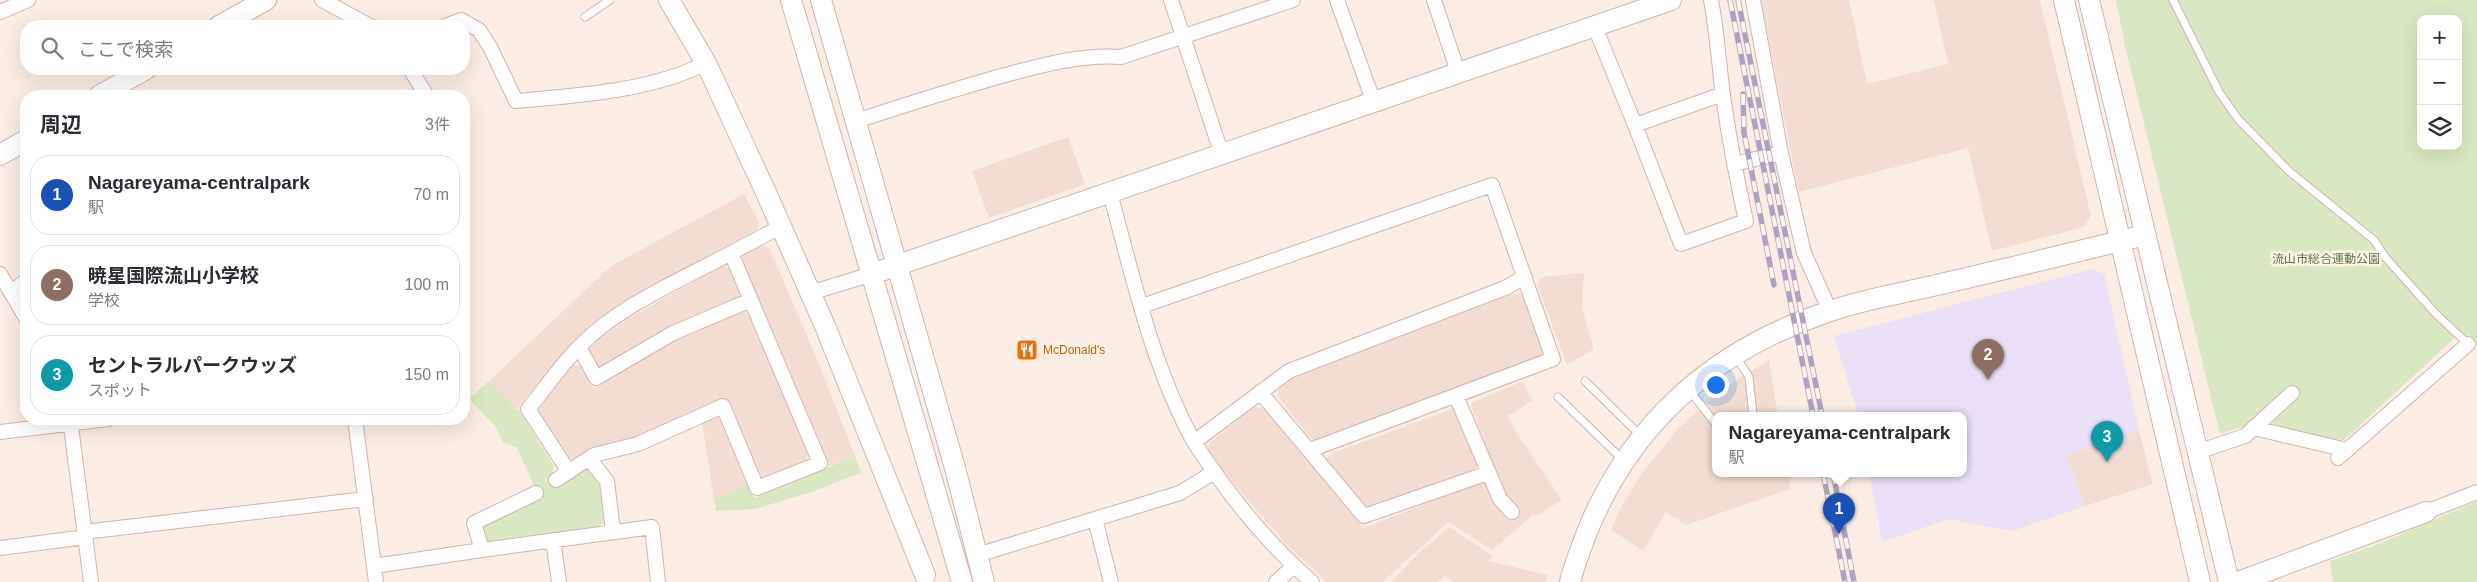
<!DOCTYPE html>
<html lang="ja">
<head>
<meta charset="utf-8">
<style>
  :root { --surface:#fff; --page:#f7f7f7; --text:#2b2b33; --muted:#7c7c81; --line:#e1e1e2; --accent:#d93025 }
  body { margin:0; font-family:Arial,"Noto Sans JP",sans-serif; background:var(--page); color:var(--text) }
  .controls { position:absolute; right:15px; top:15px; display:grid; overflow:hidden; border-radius:10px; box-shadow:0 5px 20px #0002 }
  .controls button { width:45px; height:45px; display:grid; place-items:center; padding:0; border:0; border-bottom:1px solid var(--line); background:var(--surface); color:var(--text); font:25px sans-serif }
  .you { position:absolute; left:1715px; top:384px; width:18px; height:18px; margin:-12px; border:4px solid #fff; border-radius:50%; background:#1a73e8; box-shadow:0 0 0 8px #1a73e833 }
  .badge { display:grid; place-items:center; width:32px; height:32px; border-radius:50%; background:var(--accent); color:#fff; font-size:16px; font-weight:700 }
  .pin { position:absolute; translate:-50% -41px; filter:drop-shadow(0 1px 2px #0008) }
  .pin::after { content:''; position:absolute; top:26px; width:18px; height:15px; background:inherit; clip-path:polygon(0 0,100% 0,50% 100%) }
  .popup { position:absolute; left:1712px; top:412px; width:255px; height:65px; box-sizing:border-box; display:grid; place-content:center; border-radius:10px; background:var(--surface); filter:drop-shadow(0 1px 4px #0005); font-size:16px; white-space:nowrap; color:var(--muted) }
  .popup b { font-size:19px; color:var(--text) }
  .popup::after { content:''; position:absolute; left:50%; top:100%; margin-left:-10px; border:10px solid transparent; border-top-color:var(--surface) }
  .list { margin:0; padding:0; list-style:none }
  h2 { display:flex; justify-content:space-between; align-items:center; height:65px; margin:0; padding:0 20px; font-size:21px }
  h2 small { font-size:16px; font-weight:400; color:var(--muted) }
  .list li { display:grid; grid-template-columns:32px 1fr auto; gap:15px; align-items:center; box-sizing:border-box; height:80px; margin:0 10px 10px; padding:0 10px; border:1px solid var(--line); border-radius:20px }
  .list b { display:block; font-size:19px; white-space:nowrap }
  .list p { margin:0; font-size:16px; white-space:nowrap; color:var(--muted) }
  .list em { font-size:16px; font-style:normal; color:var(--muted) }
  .icon { flex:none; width:28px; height:28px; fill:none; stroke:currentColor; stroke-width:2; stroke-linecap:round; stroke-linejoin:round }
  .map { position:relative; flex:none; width:2477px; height:582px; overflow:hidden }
  .search { position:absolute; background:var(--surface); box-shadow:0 5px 20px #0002; left:20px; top:20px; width:450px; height:55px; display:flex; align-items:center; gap:12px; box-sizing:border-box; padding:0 18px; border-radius:20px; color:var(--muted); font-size:19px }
  .panel { position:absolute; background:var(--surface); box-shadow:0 5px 20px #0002; left:20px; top:90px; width:450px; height:335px; border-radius:20px }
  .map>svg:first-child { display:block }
  .residential { fill:#f3ddd2 }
  .education { fill:#eae0f8 }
  .green { fill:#d9e8c2; fill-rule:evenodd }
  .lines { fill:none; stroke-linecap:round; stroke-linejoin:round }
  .lane-casing { stroke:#ceb5ad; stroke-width:9 }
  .street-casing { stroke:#ceb5ad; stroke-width:16 }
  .secondary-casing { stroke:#d1b4aa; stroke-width:22 }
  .lane { stroke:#fff; stroke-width:7 }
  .street { stroke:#fff; stroke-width:14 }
  .secondary { stroke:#fff; stroke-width:20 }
  .rail-casing { stroke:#aea2c4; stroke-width:5.5 }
  .rail { stroke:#fef2e9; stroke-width:4; stroke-dasharray:11; stroke-linecap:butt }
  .labels { text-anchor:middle; stroke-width:5; stroke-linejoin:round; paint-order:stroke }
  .park-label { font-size:12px; fill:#5d7842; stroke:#fef2e9 }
  .food-label { font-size:12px; fill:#c56008; stroke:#fef2e9; text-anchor:start }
</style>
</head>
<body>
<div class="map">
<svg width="2477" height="582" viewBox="0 0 2477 582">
  <rect width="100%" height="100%" fill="#fbede3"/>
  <path class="residential" d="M 1761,0 L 1849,0 L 1867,84 L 1948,64 L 1934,0 L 2040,0 L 2091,216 L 2084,227 L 1992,251 L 1968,148 L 1799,192 Z
    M 1068,137 L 1085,184 L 989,218 L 972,171 Z
    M 744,194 L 759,223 L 756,230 L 620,304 L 594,322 L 572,343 L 516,410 L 489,381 L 611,266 Z
    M 762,245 L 769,247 L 819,364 L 855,456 L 829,466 L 742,262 L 745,254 Z
    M 723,265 L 730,269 L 740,292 L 737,299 L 684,321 L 600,368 L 596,366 L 589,355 L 590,348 L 607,334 L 629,318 Z
    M 1584,273 L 1582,308 L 1594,349 L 1567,365 L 1537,284 L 1542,277 Z
    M 1518,292 L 1524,294 L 1544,349 L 1539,358 L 1320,442 L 1312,440 L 1278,396 L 1280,386 L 1288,380 Z
    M 741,311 L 749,314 L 808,452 L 806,460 L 766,476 L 760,475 L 725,397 L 636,437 L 590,450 L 575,459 L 568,458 L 539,413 L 540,408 L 549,395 L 573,365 L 582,367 L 593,388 L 679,337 Z
    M 1769,360 L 1778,415 L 1715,415 L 1715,473 L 1788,473 L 1790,489 L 1686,525 L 1666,512 L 1643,551 L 1611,530 L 1621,507 L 1640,476 L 1676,431 L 1707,402 L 1737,380 Z
    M 1523,381 L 1532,401 L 1508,416 L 1519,437 L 1562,500 L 1536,516 L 1534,514 L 1492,550 L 1449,522 L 1383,582 L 1327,582 L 1286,544 L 1207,453 L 1210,442 L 1254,407 L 1266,408 L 1363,528 L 1484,481 L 1506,498 L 1471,407 L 1473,402 Z
    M 1452,409 L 1458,411 L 1478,463 L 1474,471 L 1364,510 L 1325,461 L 1330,454 Z
    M 715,417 L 721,420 L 748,486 L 714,499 L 702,422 Z
    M 2139,430 L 2153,484 L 2085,506 L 2067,455 Z
    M 1449,527 L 1493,556 L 1488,561 L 1548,575 L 1546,582 L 1454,582 L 1445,576 L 1438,582 L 1391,582 L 1419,553 Z"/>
  <path class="education" d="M 2093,269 L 2104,274 L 2139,430 L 2067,455 L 2085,506 L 2012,531 L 1949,519 L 1882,542 L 1869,473 L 1963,473 L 1963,415 L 1858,415 L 1834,336 Z"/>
  <path class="green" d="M 2116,0 L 2477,0 L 2477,343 L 2461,332 L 2344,440 L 2276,428 L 2269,418 L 2220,434 L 2126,50 ZM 2421,19 L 2458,19 L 2458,146 L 2421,146 Z
    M 489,381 L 516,410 L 518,409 L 554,466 L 552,474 L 560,485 L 587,468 L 600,483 L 605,519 L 600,526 L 488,542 L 483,537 L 481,528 L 537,499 L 531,487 L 534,485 L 517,448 L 503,442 L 496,427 L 469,399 Z
    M 855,456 L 861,473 L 811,492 L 755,509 L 716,511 L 714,499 L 748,486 L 754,498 Z
    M 2477,501 L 2477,582 L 2333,582 L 2330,561 L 2376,545 Z"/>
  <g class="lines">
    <g class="lane-casing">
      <path id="lane" d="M 2173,0 L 2219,92 L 2238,119 L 2290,172 L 2374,240 L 2386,258 L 2436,314 L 2468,344
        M 585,17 L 610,0
        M 1736,357 L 1749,377 L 1753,415
        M 1585,381 L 1641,436
        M 1690,391 L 1715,423
        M 1558,397 L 1623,460"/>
    </g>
    <g class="street-casing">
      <path id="street" d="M 322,0 L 370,26
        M 1171,0 L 1222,155
        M 1337,0 L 1374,103
        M 1434,0 L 1458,72
        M 1753,0 L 1781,153 L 1804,253 L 1830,311
        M 0,12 L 28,0
        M 446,26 L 461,20 L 479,30 L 490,47 L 516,101 C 575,96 652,91 706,63
        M 1595,27 L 1635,125 L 1681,244 L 1746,221 C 1737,180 1729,138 1723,96 C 1719,64 1717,32 1711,0
        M 410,69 L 427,96
        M 856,121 C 905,105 955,89 1005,75 C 1043,65 1082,54 1121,57 L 1293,0
        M 1635,125 L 1723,94
        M 1734,164 L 1781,153
        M 1110,193 C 1133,277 1152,366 1194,442
        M 0,274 L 26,318
        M 11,292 L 26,281
        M 810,293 L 872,274
        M 1142,306 L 1492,185 L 1553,359 L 1310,450
        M 579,347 L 596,378 L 673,333 L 751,300
        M 1260,392 L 1364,516 L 1488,473
        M 1456,396 L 1500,499 L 1512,512
        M 70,419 L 91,582
        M 355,419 L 376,582
        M 2254,428 L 2347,450
        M 0,432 L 108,419
        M 2197,452 L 2245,436 L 2292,393
        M 2338,458 L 2468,344
        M 589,459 L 607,481 L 613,531
        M 569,472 L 528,409 C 545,389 560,366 579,347 C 618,306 681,280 731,253
        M 556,480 L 594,455 L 638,444 L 723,406 L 757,488 L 820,463 L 731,253 L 780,227
        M 536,493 L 474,523 L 482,550 L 652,527 L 658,582
        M 2426,512 L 2477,492
        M 1095,519 L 1111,582
        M 84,532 L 366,499
        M 553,540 L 559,582
        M 0,548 L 86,537
        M 977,555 L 1180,493 L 1214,472
        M 374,566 L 482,550
        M 1276,582 L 1294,566
        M 1312,582 C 1267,543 1227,493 1194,442 L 1289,371 L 1505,288 L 1525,277"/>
    </g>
    <g class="secondary-casing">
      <path id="secondary" d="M 669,0 L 706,63 L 768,197 L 825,326 L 925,575
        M 791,0 L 962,582
        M 821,0 L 955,468 L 984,582
        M 2064,0 L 2200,582
        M 2089,0 L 2229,582
        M 219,26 L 266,0
        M 99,96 L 146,69
        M 0,155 L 26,140
        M 872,274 L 1671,0
        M 1570,582 C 1574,565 1581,549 1587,532 C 1630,426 1710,353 1819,315 C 1862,299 1909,292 1954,281 C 2018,266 2081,251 2145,235
        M 2238,582 L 2426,512"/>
    </g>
    <use href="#lane" class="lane"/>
    <use href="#street" class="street"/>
    <use href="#secondary" class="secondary"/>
    <g class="rail-casing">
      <path id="rail" d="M 1730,0 L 1813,415
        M 1738,0 L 1822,415
        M 1743,94 L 1744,133 L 1774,285
        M 1823,473 L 1845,582
        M 1833,473 L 1854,582"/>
    </g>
    <use href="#rail" class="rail"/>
  </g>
  <defs>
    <g id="restaurant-square" transform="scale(1.125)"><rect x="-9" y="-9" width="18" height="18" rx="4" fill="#e8710a" stroke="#fef2e9"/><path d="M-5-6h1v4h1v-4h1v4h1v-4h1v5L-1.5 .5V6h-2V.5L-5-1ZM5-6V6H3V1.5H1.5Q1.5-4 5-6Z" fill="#fff"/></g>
  </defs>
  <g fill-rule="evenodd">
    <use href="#restaurant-square" x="1027" y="350"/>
  </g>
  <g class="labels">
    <g class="park-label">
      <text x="2326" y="263">流山市総合運動公園</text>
    </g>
    <g class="food-label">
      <text x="1043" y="354">McDonald's</text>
    </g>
  </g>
</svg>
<div class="controls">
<button>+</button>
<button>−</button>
<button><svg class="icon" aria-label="layers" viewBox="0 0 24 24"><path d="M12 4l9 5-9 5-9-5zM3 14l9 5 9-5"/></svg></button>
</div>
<div class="you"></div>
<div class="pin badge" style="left:1839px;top:534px;background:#1a4fb4">1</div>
<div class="popup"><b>Nagareyama-centralpark</b>駅</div>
<div class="pin badge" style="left:1988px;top:380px;background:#8d6e63">2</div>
<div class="pin badge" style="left:2107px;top:462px;background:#0f9aa8">3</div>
<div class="search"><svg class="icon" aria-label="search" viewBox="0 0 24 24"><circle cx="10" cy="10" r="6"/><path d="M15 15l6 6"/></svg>ここで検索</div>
<section class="panel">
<h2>周辺<small>3件</small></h2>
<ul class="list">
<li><span class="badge" style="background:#1a4fb4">1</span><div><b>Nagareyama-centralpark</b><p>駅</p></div><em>70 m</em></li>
<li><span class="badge" style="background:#8d6e63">2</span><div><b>暁星国際流山小学校</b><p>学校</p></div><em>100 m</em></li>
<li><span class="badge" style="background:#0f9aa8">3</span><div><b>セントラルパークウッズ</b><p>スポット</p></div><em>150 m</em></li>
</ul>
</section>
</div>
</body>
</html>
